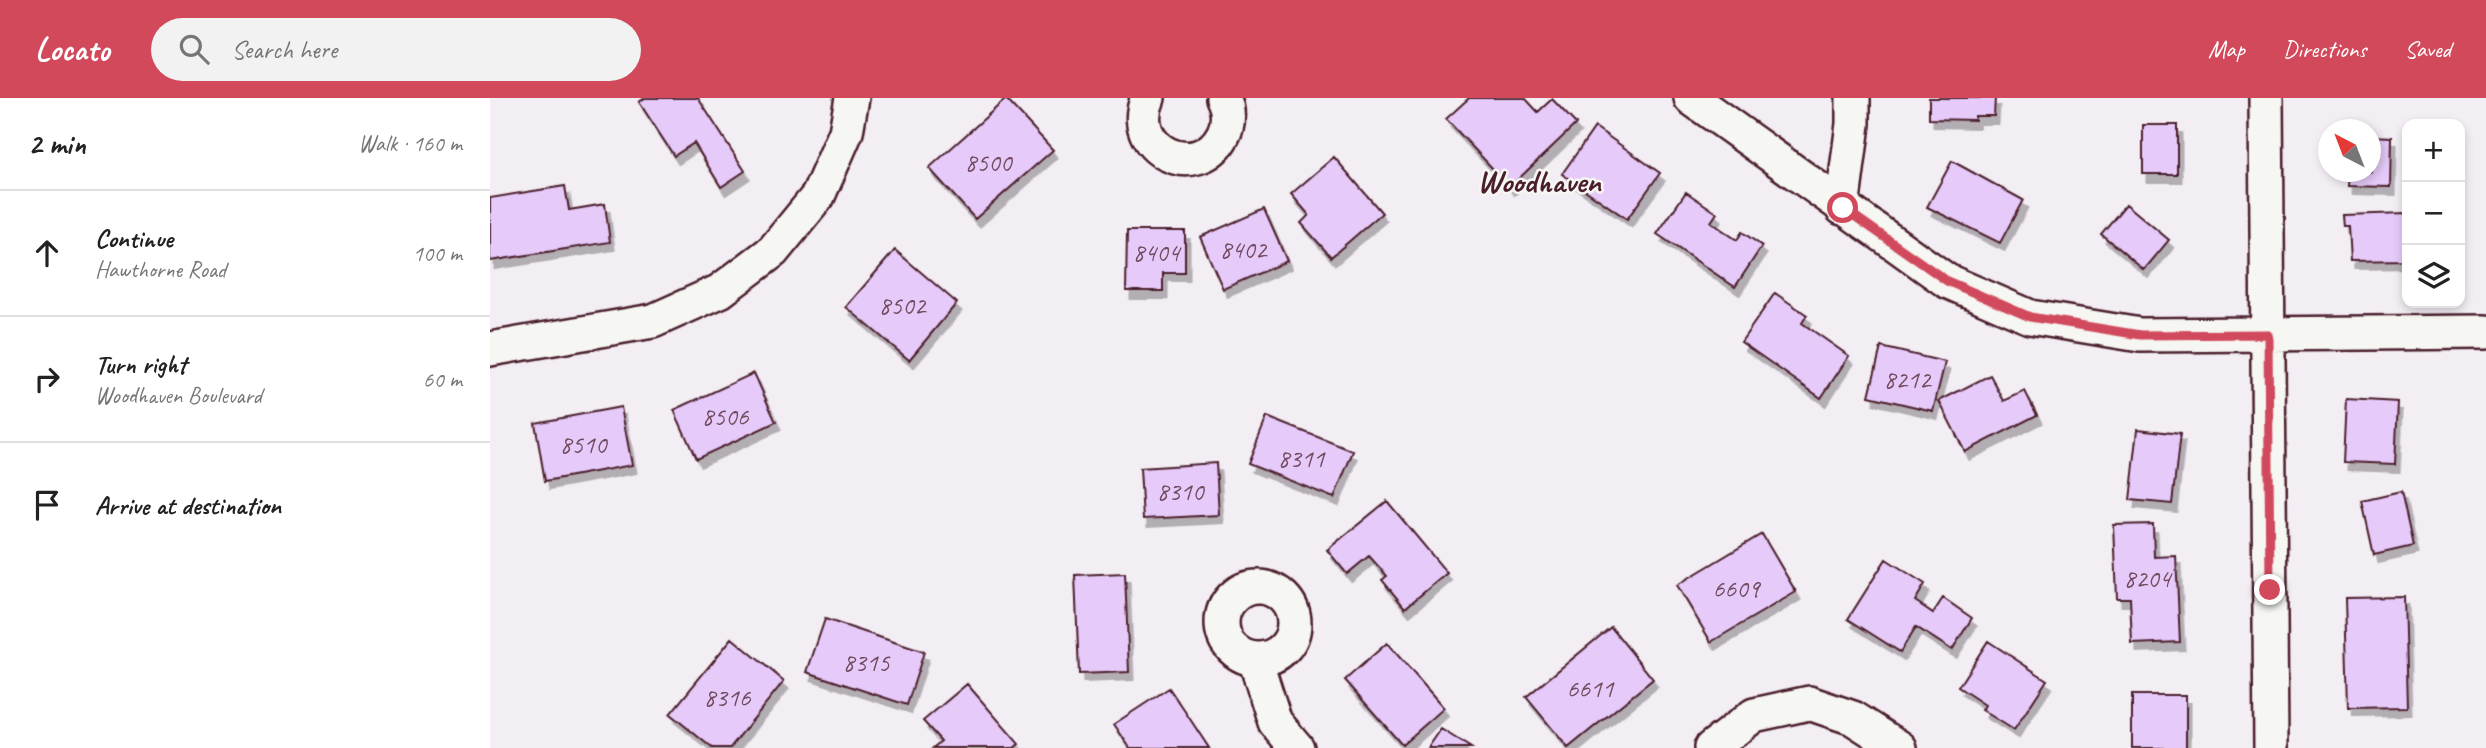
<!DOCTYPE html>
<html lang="en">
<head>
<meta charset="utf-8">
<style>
  :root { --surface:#fff; --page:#f2f2f2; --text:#222; --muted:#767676; --line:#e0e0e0; --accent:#d1495b }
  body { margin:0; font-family:Caveat,sans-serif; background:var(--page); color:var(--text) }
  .controls { position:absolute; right:21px; top:21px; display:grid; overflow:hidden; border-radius:14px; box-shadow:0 4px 10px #0003 }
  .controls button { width:63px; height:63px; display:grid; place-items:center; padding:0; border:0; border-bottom:2px solid var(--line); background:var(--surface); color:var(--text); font:35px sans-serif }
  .compass { position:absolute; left:1828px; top:21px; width:63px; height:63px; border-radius:50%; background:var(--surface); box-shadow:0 4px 10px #0003; rotate:318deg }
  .stop { position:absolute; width:21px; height:21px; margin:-16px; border:5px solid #d1495b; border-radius:50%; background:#fff }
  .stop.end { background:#d1495b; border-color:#fff; box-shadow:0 2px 7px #0008 }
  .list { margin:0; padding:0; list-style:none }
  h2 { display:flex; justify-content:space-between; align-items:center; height:91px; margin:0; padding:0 28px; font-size:30px }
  h2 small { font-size:23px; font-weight:400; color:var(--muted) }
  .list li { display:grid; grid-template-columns:46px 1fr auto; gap:21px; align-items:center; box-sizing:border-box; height:126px; padding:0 28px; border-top:2px solid var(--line) }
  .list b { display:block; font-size:26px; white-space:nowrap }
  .list p { margin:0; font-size:23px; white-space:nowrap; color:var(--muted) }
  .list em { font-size:23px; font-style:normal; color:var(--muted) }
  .icon { flex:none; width:38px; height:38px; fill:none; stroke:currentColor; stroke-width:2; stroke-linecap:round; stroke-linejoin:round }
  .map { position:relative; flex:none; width:1996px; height:650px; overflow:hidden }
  header { display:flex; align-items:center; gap:42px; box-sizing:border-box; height:98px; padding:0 35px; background:var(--accent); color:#fff }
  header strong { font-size:33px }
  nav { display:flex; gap:38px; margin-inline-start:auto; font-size:24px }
  .search { width:490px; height:63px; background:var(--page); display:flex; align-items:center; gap:18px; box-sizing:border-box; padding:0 24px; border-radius:38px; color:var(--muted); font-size:26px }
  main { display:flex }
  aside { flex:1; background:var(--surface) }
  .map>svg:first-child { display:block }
  .building { fill:#e6cbfa; stroke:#4a1f2b; stroke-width:2; filter:url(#shadow) }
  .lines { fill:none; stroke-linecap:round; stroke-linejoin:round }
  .street-casing { stroke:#4a1f2b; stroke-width:38 }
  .street { stroke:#f6f6f2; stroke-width:33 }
  .route { stroke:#d1495b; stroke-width:9 }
  .labels { text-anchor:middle; stroke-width:5; stroke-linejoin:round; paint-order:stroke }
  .number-label { font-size:26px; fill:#714a5f }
  .neighbourhood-label { font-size:32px; font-weight:bold; fill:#4a1f2b; stroke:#f6f6f2 }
</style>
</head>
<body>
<header>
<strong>Locato</strong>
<div class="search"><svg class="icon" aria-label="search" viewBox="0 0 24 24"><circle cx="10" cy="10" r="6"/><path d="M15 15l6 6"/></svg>Search here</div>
<nav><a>Map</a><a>Directions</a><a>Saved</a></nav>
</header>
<main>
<aside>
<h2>2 min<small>Walk · 160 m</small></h2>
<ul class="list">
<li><svg class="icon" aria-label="ahead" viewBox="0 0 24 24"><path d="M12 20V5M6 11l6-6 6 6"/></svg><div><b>Continue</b><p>Hawthorne Road</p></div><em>100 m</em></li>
<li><svg class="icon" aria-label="right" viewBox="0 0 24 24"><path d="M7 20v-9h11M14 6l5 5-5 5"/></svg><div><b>Turn right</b><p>Woodhaven Boulevard</p></div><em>60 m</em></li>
<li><svg class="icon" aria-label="arrive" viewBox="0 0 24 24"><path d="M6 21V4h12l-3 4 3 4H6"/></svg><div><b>Arrive at destination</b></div></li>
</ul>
</aside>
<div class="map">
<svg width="1996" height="650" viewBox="0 0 1996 650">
  <defs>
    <filter id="shadow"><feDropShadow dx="4.5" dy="8" stdDeviation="0" flood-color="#0004"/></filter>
  </defs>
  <rect width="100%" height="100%" fill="#f3edf4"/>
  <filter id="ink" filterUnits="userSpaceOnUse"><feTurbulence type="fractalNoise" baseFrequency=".0143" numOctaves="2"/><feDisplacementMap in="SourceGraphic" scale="14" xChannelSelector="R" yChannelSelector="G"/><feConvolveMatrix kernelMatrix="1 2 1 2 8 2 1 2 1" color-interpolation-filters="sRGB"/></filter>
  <g filter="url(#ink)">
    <path class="building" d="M 155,0 L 208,0 L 255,73 L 231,89 L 204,45 L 184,58 L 149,4 Z
      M 979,0 L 1035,0 L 1048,14 L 1062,1 L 1086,26 L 1020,89 L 956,21 Z
      M 1439,0 L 1505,0 L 1504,18 L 1485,18 L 1485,22 L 1439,21 Z
      M 516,1 L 563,52 L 485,121 L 439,70 Z
      M 1653,27 L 1687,27 L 1687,76 L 1653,76 Z
      M 1105,29 L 1170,75 L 1137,121 L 1072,76 Z
      M 1881,38 L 1902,39 L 1901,89 L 1857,88 L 1858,74 L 1881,74 Z
      M 844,59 L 892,115 L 841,159 L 811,125 L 819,117 L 801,96 Z
      M 1462,63 L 1533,102 L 1510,145 L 1437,109 Z
      M 75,88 L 79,112 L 115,106 L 120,144 L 0,163 L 0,100 Z
      M 1196,94 L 1227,115 L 1221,124 L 1247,142 L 1252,134 L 1272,148 L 1245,189 L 1167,136 Z
      M 1636,106 L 1679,142 L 1654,172 L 1611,136 Z
      M 774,111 L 797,163 L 733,191 L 710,139 Z
      M 1917,115 L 1917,162 L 1860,163 L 1858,128 L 1853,128 L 1852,117 Z
      M 637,133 L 695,133 L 695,175 L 673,175 L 673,193 L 636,193 Z
      M 405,152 L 467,205 L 419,262 L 356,209 Z
      M 1285,195 L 1317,217 L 1312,225 L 1359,258 L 1331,300 L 1251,244 Z
      M 1391,249 L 1455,264 L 1443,313 L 1379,298 Z
      M 264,275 L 286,324 L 206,361 L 184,312 Z
      M 1500,277 L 1514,303 L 1535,293 L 1547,317 L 1475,354 L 1449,303 Z
      M 1856,301 L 1908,304 L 1905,366 L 1853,364 Z
      M 131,309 L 142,367 L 55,383 L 45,325 Z
      M 777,319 L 863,353 L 844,400 L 758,366 Z
      M 1648,331 L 1690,336 L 1682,406 L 1640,402 Z
      M 726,365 L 729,417 L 653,421 L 650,370 Z
      M 1911,394 L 1923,448 L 1884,457 L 1872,403 Z
      M 897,403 L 957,475 L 915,510 L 892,482 L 897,478 L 879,458 L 857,476 L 837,452 Z
      M 1663,426 L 1664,459 L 1686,458 L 1690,544 L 1642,546 L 1640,500 L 1627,500 L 1624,427 Z
      M 1272,436 L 1306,494 L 1221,544 L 1187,487 Z
      M 1396,461 L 1435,486 L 1425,503 L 1443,515 L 1453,500 L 1482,520 L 1462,552 L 1426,529 L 1410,554 L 1358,521 Z
      M 635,475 L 639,574 L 589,576 L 585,477 Z
      M 1914,499 L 1917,609 L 1858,610 L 1855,500 Z
      M 335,521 L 434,554 L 417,607 L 317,574 Z
      M 1121,529 L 1163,581 L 1078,650 L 1036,599 Z
      M 242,540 L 294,583 L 240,650 L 222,650 L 180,616 Z
      M 1498,543 L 1557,582 L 1524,632 L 1492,612 L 1495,607 L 1468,589 Z
      M 897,545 L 954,610 L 912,647 L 855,582 Z
      M 477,586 L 529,646 L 524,650 L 443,650 L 451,643 L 433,623 Z
      M 679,590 L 696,615 L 719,650 L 640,650 L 624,626 Z
      M 1642,597 L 1696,597 L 1696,650 L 1642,650 Z
      M 951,631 L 981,650 L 938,650 Z"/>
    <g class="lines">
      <g class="street-casing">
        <path id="street" d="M 658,0 C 635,51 707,86 733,37 C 739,26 739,11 733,0
          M 1201,0 L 1457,183 L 1540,219 L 1650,237 L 1996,234
          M 1776,0 L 1781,650
          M 1352,110 L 1363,26 L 1363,0
          M 0,251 L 163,223 L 230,193 L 283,153 L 328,98 L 356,34 L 362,0
          M732 525a36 36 0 1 1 72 0a36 36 0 1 1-72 0Z
          M 765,561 L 785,624 L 807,650
          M 1221,650 L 1264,617 L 1319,605 L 1363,620 L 1410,650"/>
      </g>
      <use href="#street" class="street"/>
    </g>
  </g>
  <g class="lines" filter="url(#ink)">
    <path class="route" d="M 1353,110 L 1457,183 L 1540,219 L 1650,237 L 1778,236 L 1780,492"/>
  </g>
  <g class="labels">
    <g class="number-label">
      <text x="498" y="73">8500</text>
      <text x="753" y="160">8402</text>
      <text x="666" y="163">8404</text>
      <text x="412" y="216">8502</text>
      <text x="1417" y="290">8212</text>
      <text x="235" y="327">8506</text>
      <text x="93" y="355">8510</text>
      <text x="811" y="369">8311</text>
      <text x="690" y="402">8310</text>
      <text x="1657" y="489">8204</text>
      <text x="1246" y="499">6609</text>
      <text x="376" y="573">8315</text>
      <text x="1100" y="599">6611</text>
      <text x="237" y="608">8316</text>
    </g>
    <g class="neighbourhood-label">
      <text x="1049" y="94">Woodhaven</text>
    </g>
  </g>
</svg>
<div class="controls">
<button>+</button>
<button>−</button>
<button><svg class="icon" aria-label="layers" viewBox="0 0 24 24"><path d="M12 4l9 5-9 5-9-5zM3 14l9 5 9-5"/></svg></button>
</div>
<svg class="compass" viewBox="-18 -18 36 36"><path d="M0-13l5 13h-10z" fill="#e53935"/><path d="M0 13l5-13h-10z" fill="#767676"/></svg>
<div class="stop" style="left:1353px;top:110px"></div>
<div class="stop end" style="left:1780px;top:492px"></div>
</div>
</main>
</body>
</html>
